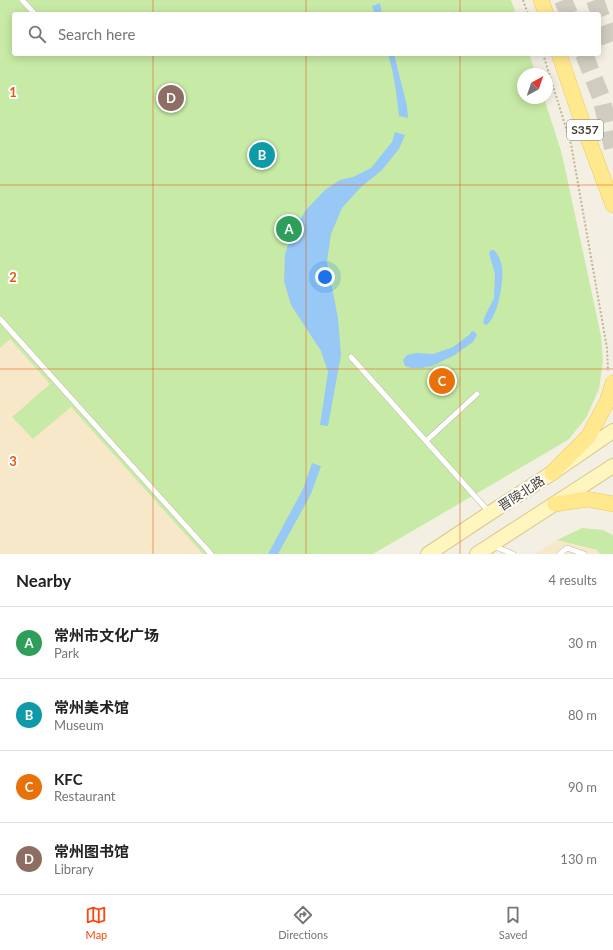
<!DOCTYPE html>
<html lang="en">
<head>
<meta charset="utf-8">
<style>
  :root { --surface:#fff; --page:#f2f2f2; --text:#222; --muted:#767676; --line:#e0e0e0; --accent:#ff440c }
  body { margin:0; font-family:Lato,"Noto Sans SC",sans-serif; background:var(--page); color:var(--text) }
  .compass { position:absolute; left:517px; top:68px; width:36px; height:36px; border-radius:50%; background:var(--surface); box-shadow:0 2px 10px #0003; rotate:40deg }
  .you { position:absolute; left:325px; top:277px; width:14px; height:14px; margin:-10px; border:3px solid #fff; border-radius:50%; background:#1a73e8; box-shadow:0 0 0 6px #1a73e833 }
  .badge { display:grid; place-items:center; width:26px; height:26px; border-radius:50%; background:var(--accent); color:#fff; font-size:13px; font-weight:700 }
  .pin { position:absolute; translate:-50% -50%; border:2px solid #fff; box-shadow:0 1px 4px #0006 }
  .list { margin:0; padding:0; list-style:none }
  h2 { display:flex; justify-content:space-between; align-items:center; height:52px; margin:0; padding:0 16px; font-size:17px }
  h2 small { font-size:13px; font-weight:400; color:var(--muted) }
  .list li { display:grid; grid-template-columns:26px 1fr auto; gap:12px; align-items:center; box-sizing:border-box; height:72px; padding:0 16px; border-top:1px solid var(--line) }
  .list b { display:block; font-size:15px; white-space:nowrap }
  .list p { margin:0; font-size:13px; white-space:nowrap; color:var(--muted) }
  .list em { font-size:13px; font-style:normal; color:var(--muted) }
  .icon { flex:none; width:22px; height:22px; fill:none; stroke:currentColor; stroke-width:2; stroke-linecap:round; stroke-linejoin:round }
  .map { position:relative; flex:none; width:613px; height:554px; overflow:hidden }
  .search { position:absolute; background:var(--surface); box-shadow:0 2px 10px #0003; left:12px; right:12px; top:12px; height:44px; display:flex; align-items:center; gap:10px; box-sizing:border-box; padding:0 14px; border-radius:4px; color:var(--muted); font-size:15px }
  .sheet { height:340px; background:var(--surface) }
  nav { display:flex; justify-content:space-around; align-items:center; box-sizing:border-box; height:56px; border-top:1px solid var(--line); background:var(--surface); font-size:11px; color:var(--muted) }
  nav a { display:grid; justify-items:center; gap:2px }
  nav .on { color:var(--accent) }
  .map>svg:first-child { display:block }
  .commercial { fill:#f7e8ca }
  .green { fill:#c7eba6 }
  .water { fill:#97c8f6 }
  .lines { fill:none; stroke-linecap:round; stroke-linejoin:round }
  .highway-tunnel { stroke:#d0ccbf; stroke-width:18; stroke-dasharray:18 9; stroke-linecap:butt }
  .lane-casing { stroke:#beb7a4; stroke-width:6 }
  .secondary-casing { stroke:#d6c98d; stroke-width:16 }
  .primary-casing { stroke:#edcb55; stroke-width:16 }
  .path { stroke:#c1b594; stroke-width:2; stroke-dasharray:2 2; stroke-linecap:butt }
  .lane { stroke:#fff; stroke-width:5 }
  .secondary { stroke:#fff5bf; stroke-width:14 }
  .primary { stroke:#ffe88e; stroke-width:15 }
  .grid { fill:none; stroke:#e8590c; stroke-width:1; stroke-opacity:0.55 }
  .labels { text-anchor:middle; stroke-width:4; stroke-linejoin:round; paint-order:stroke }
  .shield { fill:#fff; stroke:#7c7970; stroke-width:1 }
  .shield-label { font-size:12px; font-weight:bold; fill:#443f32 }
  .street-label { font-size:13px; fill:#443f32; stroke:#fff }
  .grid-label { font-size:13px; text-anchor:middle; font-weight:bold; fill:#e8590c; stroke:#fff; stroke-width:4; stroke-linejoin:round; paint-order:stroke }
</style>
</head>
<body>
<div class="map">
<svg width="613" height="554" viewBox="0 0 613 554">
  <rect width="100%" height="100%" fill="#f3efe2"/>
  <path class="commercial" d="M 0,328 L 50,384 L 203,554 L 0,554 Z
    M 557,540 L 597,550 L 600,554 L 535,554 Z"/>
  <path class="green" d="M 0,0 L 511,0 L 516,14 L 14,14 L 14,54 L 529,54 L 536,74 L 523,74 L 523,98 L 544,98 L 561,151 L 565,168 L 601,336 L 603,361 L 599,389 L 586,418 L 568,440 L 373,554 L 203,554 L 71,407 L 33,439 L 12,417 L 50,384 L 10,339 L 0,348 Z
    M 582,528 L 603,530 L 613,535 L 613,554 L 600,554 L 597,550 L 557,540 Z"/>
  <path class="water" d="M 380,3 L 382,14 L 375,14 L 372,6 Z
    M 388,54 L 394,54 L 407,106 L 408,118 L 399,116 C 397,96 394,74 388,54 Z
    M 395,132 L 405,135 L 399,149 L 382,170 L 360,188 L 342,208 L 331,234 L 327,262 L 338,318 L 341,355 L 328,426 L 320,425 L 328,372 L 321,351 L 291,305 L 284,281 L 285,254 L 292,233 L 306,210 L 325,190 L 340,180 L 353,177 L 371,168 L 392,142 Z
    M 491,250 L 494,250 C 498,254 501,261 502,267 C 504,280 498,319 486,325 L 483,323 L 485,316 L 494,298 L 495,274 L 489,253 Z
    M 472,331 L 475,332 L 477,335 L 473,342 L 453,356 L 432,366 L 422,368 L 411,368 L 405,366 L 403,360 L 407,355 L 416,353 L 433,354 L 453,347 L 469,335 Z
    M 312,463 L 321,466 L 311,494 L 278,554 L 268,554 L 303,489 Z"/>
  <g class="lines">
    <path class="highway-tunnel" d="M 563,0 L 569,14
      M 595,0 L 613,50
      M 584,54 L 601,97 L 613,148"/>
    <g class="lane-casing">
      <path id="lane" d="M 22,0 L 35,14
        M 0,319 L 211,554
        M 351,357 L 490,513
        M 426,441 L 477,394
        M 493,546 L 513,554
        M 560,554 L 567,548 L 584,554"/>
    </g>
    <g class="secondary-casing">
      <path id="secondary" d="M 428,554 L 490,513 L 552,473 L 613,431
        M 477,554 L 613,466"/>
    </g>
    <g class="primary-casing">
      <path id="primary" d="M 541,0 L 546,14
        M 559,54 L 585,130 L 613,205
        M 552,473 L 588,437 L 607,402 L 613,383
        M 555,504 L 587,499 L 613,504"/>
    </g>
    <path class="path" d="M 523,0 L 528,14
      M 543,54 L 571,144 L 607,348 L 608,371"/>
    <use href="#lane" class="lane"/>
    <use href="#secondary" class="secondary"/>
    <use href="#primary" class="primary"/>
  </g>
  <path class="grid" d="M 153,0 L 153,14M 306,0 L 306,14M 460,0 L 460,14M 153,54 L 153,554M 306,54 L 306,554M 460,54 L 460,554M 0,185 L 613,185M 0,369 L 613,369"/>
  <g class="labels">
    <rect class="shield" x="567" y="120" width="36" height="20" rx="3"/>
    <g class="shield-label">
      <text x="585" y="134">S357</text>
    </g>
    <g class="street-label">
      <text transform="translate(521 493) rotate(-33)" y="5">晋陵北路</text>
    </g>
  </g>
  <g class="grid-label">
    <text x="13" y="97">1</text>
    <text x="13" y="282">2</text>
    <text x="13" y="466">3</text>
  </g>
</svg>
<svg class="compass" viewBox="-18 -18 36 36"><path d="M0-13l5 13h-10z" fill="#e53935"/><path d="M0 13l5-13h-10z" fill="#767676"/></svg>
<div class="you"></div>
<div class="pin badge" style="left:289px;top:229px;background:#2e9e5b">A</div>
<div class="pin badge" style="left:262px;top:155px;background:#0f9aa8">B</div>
<div class="pin badge" style="left:442px;top:381px;background:#e8710a">C</div>
<div class="pin badge" style="left:171px;top:98px;background:#8d6e63">D</div>
<div class="search"><svg class="icon" aria-label="search" viewBox="0 0 24 24"><circle cx="10" cy="10" r="6"/><path d="M15 15l6 6"/></svg>Search here</div>
</div>
<section class="sheet">
<h2>Nearby<small>4 results</small></h2>
<ul class="list">
<li><span class="badge" style="background:#2e9e5b">A</span><div><b>常州市文化广场</b><p>Park</p></div><em>30 m</em></li>
<li><span class="badge" style="background:#0f9aa8">B</span><div><b>常州美术馆</b><p>Museum</p></div><em>80 m</em></li>
<li><span class="badge" style="background:#e8710a">C</span><div><b>KFC</b><p>Restaurant</p></div><em>90 m</em></li>
<li><span class="badge" style="background:#8d6e63">D</span><div><b>常州图书馆</b><p>Library</p></div><em>130 m</em></li>
</ul>
</section>
<nav>
<a class="on"><svg class="icon" aria-label="map" viewBox="0 0 24 24"><path d="M3 6l6-2 6 2 6-2v14l-6 2-6-2-6 2zM9 4v14M15 6v14"/></svg>Map</a>
<a><svg class="icon" aria-label="directions" viewBox="0 0 24 24"><path d="M12 3l9 9-9 9-9-9zM9 14v-3h6M13 9l2 2-2 2"/></svg>Directions</a>
<a><svg class="icon" aria-label="saved" viewBox="0 0 24 24"><path d="M7 4h10v16l-5-4-5 4z"/></svg>Saved</a>
</nav>
</body>
</html>
